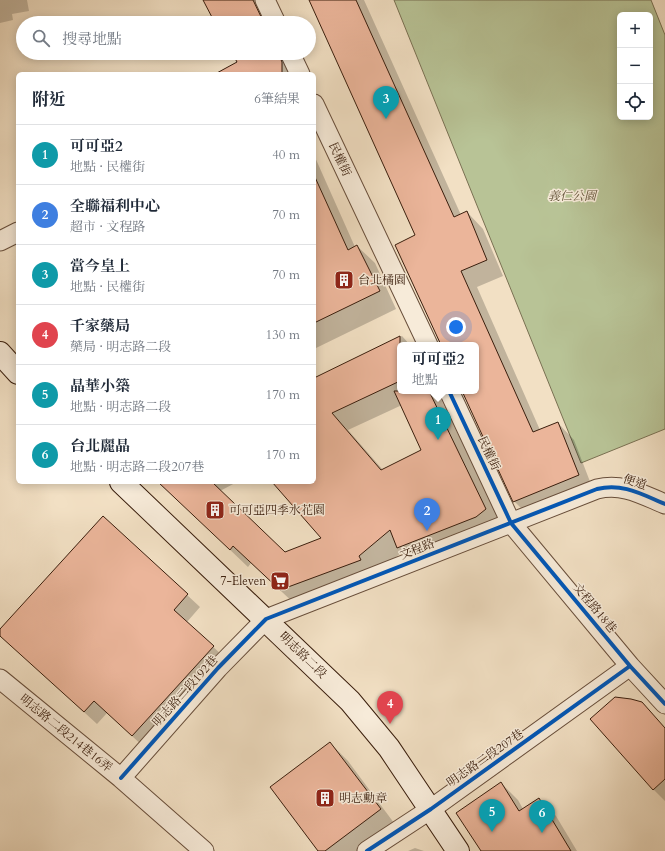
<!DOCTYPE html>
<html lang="zh-TW">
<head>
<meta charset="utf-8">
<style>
  :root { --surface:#fff; --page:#f6f6f7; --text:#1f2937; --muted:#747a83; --line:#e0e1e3; --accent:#8f2418 }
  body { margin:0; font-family:Cardo,"Noto Serif TC",serif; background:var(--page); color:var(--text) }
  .controls { position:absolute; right:12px; top:12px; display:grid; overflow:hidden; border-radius:6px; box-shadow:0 2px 10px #0003 }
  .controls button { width:36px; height:36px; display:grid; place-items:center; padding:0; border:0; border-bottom:1px solid var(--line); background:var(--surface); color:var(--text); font:20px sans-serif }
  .you { position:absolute; left:456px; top:327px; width:14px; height:14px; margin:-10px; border:3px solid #fff; border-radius:50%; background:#1a73e8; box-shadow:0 0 0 6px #1a73e833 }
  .badge { display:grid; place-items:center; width:26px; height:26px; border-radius:50%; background:var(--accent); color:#fff; font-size:13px; font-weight:700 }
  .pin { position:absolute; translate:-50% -33px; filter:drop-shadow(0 1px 2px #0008) }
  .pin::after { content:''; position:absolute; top:21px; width:14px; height:12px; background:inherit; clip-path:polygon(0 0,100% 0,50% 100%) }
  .popup { position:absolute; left:397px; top:342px; width:82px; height:52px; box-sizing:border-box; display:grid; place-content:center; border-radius:6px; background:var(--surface); filter:drop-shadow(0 1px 3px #0005); font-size:13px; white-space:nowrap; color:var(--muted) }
  .popup b { font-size:15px; color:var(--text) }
  .popup::after { content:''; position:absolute; left:50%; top:100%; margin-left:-8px; border:8px solid transparent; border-top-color:var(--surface) }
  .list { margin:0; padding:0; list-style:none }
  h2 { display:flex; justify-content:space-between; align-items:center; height:52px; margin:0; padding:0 16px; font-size:17px }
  h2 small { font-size:13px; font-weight:400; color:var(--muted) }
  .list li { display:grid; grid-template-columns:26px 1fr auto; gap:12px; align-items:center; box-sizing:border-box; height:60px; padding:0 16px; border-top:1px solid var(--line) }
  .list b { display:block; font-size:15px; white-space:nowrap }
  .list p { margin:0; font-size:13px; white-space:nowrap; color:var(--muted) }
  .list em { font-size:13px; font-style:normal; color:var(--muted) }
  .icon { flex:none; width:22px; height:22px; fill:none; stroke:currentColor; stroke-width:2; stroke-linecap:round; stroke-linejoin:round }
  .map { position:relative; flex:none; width:665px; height:851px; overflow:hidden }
  .search { position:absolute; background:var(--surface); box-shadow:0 2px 10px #0003; left:16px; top:16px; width:300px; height:44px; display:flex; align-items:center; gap:10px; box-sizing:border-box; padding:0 14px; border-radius:22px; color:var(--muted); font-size:15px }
  .panel { position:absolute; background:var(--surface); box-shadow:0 2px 10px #0003; left:16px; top:72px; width:300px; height:412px; border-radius:6px }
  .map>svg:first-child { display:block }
  .green { fill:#b8c396; stroke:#797052; fill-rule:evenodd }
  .shadow { fill:#0003; fill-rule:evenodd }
  .building { fill:#ebb59a; stroke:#3a1e0d }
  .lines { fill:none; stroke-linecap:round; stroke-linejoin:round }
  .street-casing { stroke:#684e3b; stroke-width:21 }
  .secondary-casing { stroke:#3a1e0d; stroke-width:24 }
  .street { stroke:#f7ebd9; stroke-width:19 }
  .secondary { stroke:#f7ebd9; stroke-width:22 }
  .cycleway-casing { stroke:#f7ebd9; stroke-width:6 }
  .cycleway { stroke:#0057b8; stroke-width:4 }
  .labels { text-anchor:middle; stroke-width:3; stroke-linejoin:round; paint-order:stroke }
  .street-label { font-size:12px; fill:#3a1e0d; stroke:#f7ebd9 }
  .park-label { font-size:12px; font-style:italic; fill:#605036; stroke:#f7ebd9 }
  .poi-label { font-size:12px; fill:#3a1e0d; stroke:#f7ebd9; text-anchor:start }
</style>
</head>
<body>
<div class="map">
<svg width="665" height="851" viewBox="0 0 665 851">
  <rect width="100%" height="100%" fill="#f2e0c4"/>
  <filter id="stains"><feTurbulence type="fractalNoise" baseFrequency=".005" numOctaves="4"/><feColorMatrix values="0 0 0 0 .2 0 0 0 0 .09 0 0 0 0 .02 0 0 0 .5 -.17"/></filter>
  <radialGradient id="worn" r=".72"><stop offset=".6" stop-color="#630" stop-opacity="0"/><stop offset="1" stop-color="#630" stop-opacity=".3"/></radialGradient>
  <path class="green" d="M 394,0 L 651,0 L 665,35 L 665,429 L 581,463 ZM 620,15 L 650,15 L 650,117 L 620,117 Z"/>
  <path class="shadow" d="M 0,0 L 27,0 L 29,11 L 12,14 L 13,20 L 0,23 Z
    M 204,0 L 258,0 L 269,23 L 216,23 Z
    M 310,0 L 364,0 L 461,215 L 467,212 L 483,229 L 503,276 L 477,287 L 540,430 L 558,423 L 574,440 L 594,492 L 531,518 L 514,501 L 463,391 L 476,391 L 476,345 L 442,345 L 416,236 Z
    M 233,53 L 284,53 L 294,74 L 220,74 L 238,62 Z
    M 314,155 L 355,247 L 357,246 L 375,263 L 396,309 L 314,349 Z
    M 402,336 L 410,345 L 400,345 L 400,391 L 437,391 L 503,527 L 415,565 L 402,552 L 376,574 L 298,607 L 251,563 L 248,567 L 159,482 L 237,482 L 220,491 L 285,553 L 322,539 L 274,482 L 314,482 L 314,379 ZM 402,405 L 422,450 L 383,470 L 348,430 Z
    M 103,517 L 200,607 L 187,622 L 226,659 L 145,748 L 107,713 L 97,724 L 0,635 L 0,630 Z
    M 641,703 L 665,728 L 665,801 L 653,789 Z
    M 330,743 L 348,761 L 397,827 L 365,851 L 319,851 Z
    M 501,783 L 518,800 L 523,809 L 539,799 L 556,816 L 577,851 L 483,851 Z
    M 415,848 L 424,851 L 408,851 Z"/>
  <path class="building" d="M 203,0 L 253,0 L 264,23 L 215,23 Z
    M 309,0 L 356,0 L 454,217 L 467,211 L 487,260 L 461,271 L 533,432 L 558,422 L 579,475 L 513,502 L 462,391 L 476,391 L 476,345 L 441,345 L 395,245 L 415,235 Z
    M 232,53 L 278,53 L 282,62 L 282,74 L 215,74 L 237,62 Z
    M 314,175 L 348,250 L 357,245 L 380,291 L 314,323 Z
    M 400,336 L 400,381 L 332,413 L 381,470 L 421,450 L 394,391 L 429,391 L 486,509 L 476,517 L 397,548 L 390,530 L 359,556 L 361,560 L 280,590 L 233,546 L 230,550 L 158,482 L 212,482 L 285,552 L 321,538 L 272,482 L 314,482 L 314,378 Z
    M 103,516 L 188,594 L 174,610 L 214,646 L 132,736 L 94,701 L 84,712 L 0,636 L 0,629 Z
    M 615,697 L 631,699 L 642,702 L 665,728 L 665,779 L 653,790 L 590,719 Z
    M 330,742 L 381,809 L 325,851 L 318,851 L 270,787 Z
    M 501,782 L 519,811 L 539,798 L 571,851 L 481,851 L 456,813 Z"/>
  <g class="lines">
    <g class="street-casing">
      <path id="street" d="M 265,0 L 276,23
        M 290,53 L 300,74
        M 314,104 L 428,345
        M 0,241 L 18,232
        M 449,391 L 511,523 L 630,666 L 665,704
        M 0,679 L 121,778 L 204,851
        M 121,778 L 218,668 L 266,619 L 597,489 C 623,483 641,494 665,504
        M 367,851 L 431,809 L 630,666"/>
    </g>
    <g class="secondary-casing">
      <path id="secondary" d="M 0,353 L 18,373
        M 121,482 L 350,701 L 389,748 L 458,851"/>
    </g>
    <use href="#street" class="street"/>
    <use href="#secondary" class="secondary"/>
    <g class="cycleway-casing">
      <path id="cycleway" d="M 449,391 L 511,523 L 630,666 L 665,704
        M 121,778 L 218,668 L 266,619 L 597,489 C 623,483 641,494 665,504
        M 367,851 L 431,809 L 630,666"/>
    </g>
    <use href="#cycleway" class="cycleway"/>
  </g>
  <defs>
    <g id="building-square" transform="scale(1)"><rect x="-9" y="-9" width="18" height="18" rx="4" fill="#8f2418" stroke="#f7ebd9"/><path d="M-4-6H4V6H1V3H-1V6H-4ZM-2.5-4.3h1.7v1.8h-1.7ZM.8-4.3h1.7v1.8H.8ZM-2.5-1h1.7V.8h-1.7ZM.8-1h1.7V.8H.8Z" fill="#fff"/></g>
    <g id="supermarket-square" transform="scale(1)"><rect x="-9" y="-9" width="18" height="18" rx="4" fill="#8f2418" stroke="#f7ebd9"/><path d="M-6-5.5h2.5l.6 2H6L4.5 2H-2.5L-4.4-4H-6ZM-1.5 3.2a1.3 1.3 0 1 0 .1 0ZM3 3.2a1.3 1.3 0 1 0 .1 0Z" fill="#fff"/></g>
  </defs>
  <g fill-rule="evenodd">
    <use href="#building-square" x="344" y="280"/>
    <use href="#building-square" x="215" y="510"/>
    <use href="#supermarket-square" x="280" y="581"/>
    <use href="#building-square" x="325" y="798"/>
  </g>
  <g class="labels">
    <g class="street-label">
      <text transform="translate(340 159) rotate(65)" y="4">民權街</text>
      <text transform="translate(489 453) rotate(65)" y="4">民權街</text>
      <text transform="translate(635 482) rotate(18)" y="4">便道</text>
      <text transform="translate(417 549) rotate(-21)" y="4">文程路</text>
      <text transform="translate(595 608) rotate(50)" y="4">文程路18巷</text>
      <text transform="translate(303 655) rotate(44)" y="4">明志路二段</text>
      <text transform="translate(185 691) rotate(-48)" y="4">明志路二段192巷</text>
      <text transform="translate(66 733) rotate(39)" y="4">明志路二段214巷16弄</text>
      <text transform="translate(485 758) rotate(-35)" y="4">明志路二段207巷</text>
    </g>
    <g class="park-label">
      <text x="572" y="200">義仁公園</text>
    </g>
    <g class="poi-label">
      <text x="358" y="284">台北橘園</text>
      <text x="229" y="514">可可亞四季水花園</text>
      <text x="266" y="585" text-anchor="end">7-Eleven</text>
      <text x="339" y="802">明志勳章</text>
    </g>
  </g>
  <rect width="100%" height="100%" filter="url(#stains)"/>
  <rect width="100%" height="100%" fill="url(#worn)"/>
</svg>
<div class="controls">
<button>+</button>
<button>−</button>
<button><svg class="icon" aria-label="locate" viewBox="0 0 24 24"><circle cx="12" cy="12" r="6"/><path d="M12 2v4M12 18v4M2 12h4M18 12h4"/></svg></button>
</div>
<div class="you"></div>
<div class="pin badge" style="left:438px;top:440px;background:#0f9aa8">1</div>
<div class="popup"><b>可可亞2</b>地點</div>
<div class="pin badge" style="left:427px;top:531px;background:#3f7fe0">2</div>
<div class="pin badge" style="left:386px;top:119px;background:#0f9aa8">3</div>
<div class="pin badge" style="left:390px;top:724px;background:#e0444e">4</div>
<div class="pin badge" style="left:492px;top:832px;background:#0f9aa8">5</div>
<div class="pin badge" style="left:542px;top:833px;background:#0f9aa8">6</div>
<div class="search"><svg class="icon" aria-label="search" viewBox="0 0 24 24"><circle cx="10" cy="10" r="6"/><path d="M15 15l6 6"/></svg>搜尋地點</div>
<section class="panel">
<h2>附近<small>6筆結果</small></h2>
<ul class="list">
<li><span class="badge" style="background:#0f9aa8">1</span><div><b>可可亞2</b><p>地點 · 民權街</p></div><em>40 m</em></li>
<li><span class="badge" style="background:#3f7fe0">2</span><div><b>全聯福利中心</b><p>超市 · 文程路</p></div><em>70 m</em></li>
<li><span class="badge" style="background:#0f9aa8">3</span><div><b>當今皇上</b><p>地點 · 民權街</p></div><em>70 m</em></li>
<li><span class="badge" style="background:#e0444e">4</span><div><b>千家藥局</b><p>藥局 · 明志路二段</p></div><em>130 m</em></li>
<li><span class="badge" style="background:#0f9aa8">5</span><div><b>晶華小築</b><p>地點 · 明志路二段</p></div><em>170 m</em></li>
<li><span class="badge" style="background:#0f9aa8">6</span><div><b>台北麗晶</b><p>地點 · 明志路二段207巷</p></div><em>170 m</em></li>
</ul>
</section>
</div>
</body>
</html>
